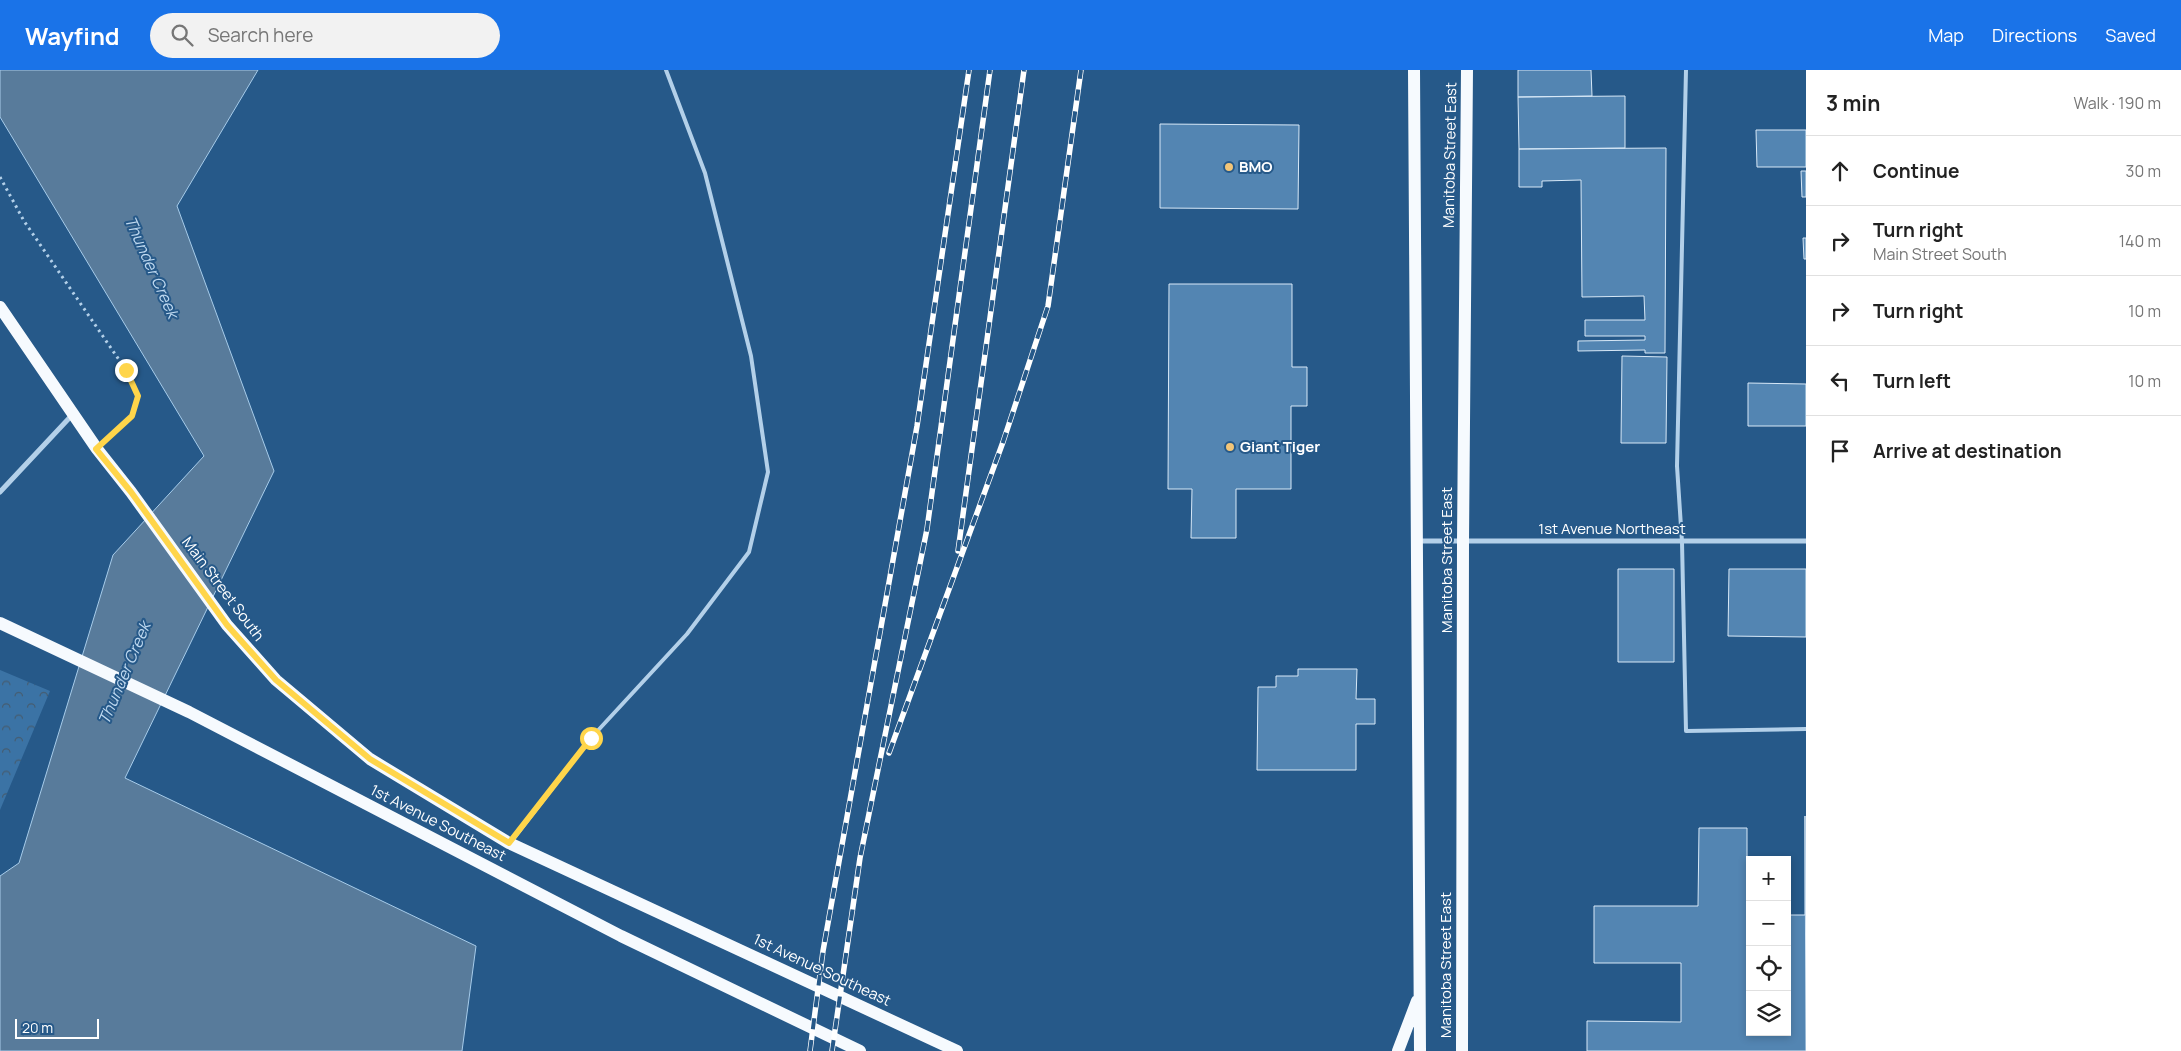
<!DOCTYPE html>
<html lang="en">
<head>
<meta charset="utf-8">
<style>
  :root { --surface:#fff; --page:#f2f2f2; --text:#222; --muted:#767676; --line:#e0e0e0; --accent:#1a73e8 }
  body { margin:0; font-family:Manrope,sans-serif; background:var(--page); color:var(--text) }
  .controls { position:absolute; right:15px; bottom:15px; display:grid; overflow:hidden; border-radius:0px; box-shadow:0 2px 8px #0003 }
  .controls button { width:45px; height:45px; display:grid; place-items:center; padding:0; border:0; border-bottom:1px solid var(--line); background:var(--surface); color:var(--text); font:25px sans-serif }
  .scale { position:absolute; left:15px; bottom:12px; width:84px; box-sizing:border-box; padding-left:5px; border:2px solid #fff; border-top:0; font-size:14px; line-height:18px; white-space:nowrap; color:#fff; -webkit-text-stroke:4px #265989; paint-order:stroke }
  .stop { position:absolute; width:15px; height:15px; margin:-11px; border:4px solid #ffd54a; border-radius:50%; background:#fff }
  .stop.end { background:#ffd54a; border-color:#fff; box-shadow:0 1px 5px #0008 }
  .list { margin:0; padding:0; list-style:none }
  h2 { display:flex; justify-content:space-between; align-items:center; height:65px; margin:0; padding:0 20px; font-size:21px }
  h2 small { font-size:16px; font-weight:400; color:var(--muted) }
  .list li { display:grid; grid-template-columns:32px 1fr auto; gap:15px; align-items:center; box-sizing:border-box; height:70px; padding:0 20px; border-top:1px solid var(--line) }
  .list b { display:block; font-size:19px; white-space:nowrap }
  .list p { margin:0; font-size:16px; white-space:nowrap; color:var(--muted) }
  .list em { font-size:16px; font-style:normal; color:var(--muted) }
  .icon { flex:none; width:28px; height:28px; fill:none; stroke:currentColor; stroke-width:2; stroke-linecap:round; stroke-linejoin:round }
  .map { position:relative; flex:none; width:1806px; height:981px; overflow:hidden }
  header { display:flex; align-items:center; gap:30px; box-sizing:border-box; height:70px; padding:0 25px; background:var(--accent); color:#fff }
  header strong { font-size:24px }
  nav { display:flex; gap:28px; margin-inline-start:auto; font-size:18px }
  .search { width:350px; height:45px; background:var(--page); display:flex; align-items:center; gap:12px; box-sizing:border-box; padding:0 18px; border-radius:28px; color:var(--muted); font-size:19px }
  main { display:flex }
  aside { flex:1; background:var(--surface) }
  .map>svg:first-child { display:block }
  .park { fill:url(#park-crowns) }
  .water { fill:#587b9b; stroke:#a7ccea }
  .building { fill:#5385b2; stroke:#d7e8f7 }
  .lines { fill:none; stroke-linecap:round; stroke-linejoin:round }
  .path { stroke:#b3d0e9; stroke-width:3; stroke-dasharray:2.5 4; stroke-linecap:butt }
  .service { stroke:#b3d0e9; stroke-width:4 }
  .minor { stroke:#b3d0e9; stroke-width:5 }
  .primary { stroke:#f6fafe; stroke-width:12 }
  .rail-casing { stroke:#fff; stroke-width:5.5 }
  .rail { stroke:#265989; stroke-width:4; stroke-dasharray:11; stroke-linecap:butt }
  .route { stroke:#ffd54a; stroke-width:6 }
  .poi-dot { fill:#f2c578; stroke:#265989; stroke-width:2 }
  .labels { text-anchor:middle; stroke-width:4; stroke-linejoin:round; paint-order:stroke }
  .street-label { font-size:15px; fill:#fff; stroke:#265989 }
  .poi-label { font-size:15px; font-weight:bold; fill:#fff; stroke:#265989; text-anchor:start }
  .water-label { font-size:16px; font-style:italic; fill:#bfd9f0; stroke:#265989 }
</style>
</head>
<body>
<header>
<strong>Wayfind</strong>
<div class="search"><svg class="icon" aria-label="search" viewBox="0 0 24 24"><circle cx="10" cy="10" r="6"/><path d="M15 15l6 6"/></svg>Search here</div>
<nav><a>Map</a><a>Directions</a><a>Saved</a></nav>
</header>
<main>
<div class="map">
<svg width="1806" height="981" viewBox="0 0 1806 981">
  <defs>
    <pattern id="park-crowns" width="20" height="18" patternUnits="userSpaceOnUse" patternTransform="scale(1.25)"><rect width="20" height="18" fill="#3b73a5"/><path d="M2 6a3 3 0 1 1 6 0M12 15a3 3 0 1 1 6 0" fill="none" stroke="#455c70"/></pattern>
  </defs>
  <rect width="100%" height="100%" fill="#265989"/>
  <path class="park" d="M 0,600 L 50,621 L 0,740 Z"/>
  <path class="water" d="M 0,0 L 258,0 L 177,136 L 274,401 L 125,708 L 476,876 L 462,981 L 0,981 L 0,806 L 19,793 L 113,485 L 204,386 L 0,47 Z"/>
  <path class="building" d="M 1518,0 L 1591,0 L 1592,26 L 1518,27 Z
    M 1625,26 L 1625,78 L 1519,79 L 1518,27 Z
    M 1160,54 L 1299,55 L 1298,139 L 1160,138 Z
    M 1756,60 L 1806,60 L 1806,97 L 1757,97 Z
    M 1666,78 L 1665,283 L 1645,283 L 1645,280 L 1578,281 L 1578,271 L 1645,270 L 1645,266 L 1585,266 L 1585,250 L 1645,250 L 1644,226 L 1582,227 L 1581,110 L 1542,111 L 1542,117 L 1519,117 L 1519,79 Z
    M 1801,101 L 1806,101 L 1806,127 L 1802,127 Z
    M 1803,168 L 1806,168 L 1806,189 L 1804,189 Z
    M 1169,214 L 1292,214 L 1292,297 L 1307,297 L 1307,336 L 1291,336 L 1291,419 L 1236,419 L 1236,468 L 1191,468 L 1192,419 L 1168,419 Z
    M 1622,286 L 1667,287 L 1666,373 L 1621,373 Z
    M 1748,313 L 1806,314 L 1806,356 L 1748,356 Z
    M 1618,499 L 1674,499 L 1674,592 L 1618,592 Z
    M 1729,499 L 1806,499 L 1806,567 L 1728,566 Z
    M 1298,599 L 1357,599 L 1356,629 L 1375,629 L 1375,654 L 1356,654 L 1356,700 L 1257,700 L 1258,617 L 1276,617 L 1276,606 L 1298,606 Z
    M 1805,746 L 1806,981 L 1587,981 L 1587,951 L 1681,952 L 1681,893 L 1594,893 L 1594,836 L 1698,836 L 1699,758 L 1747,758 L 1747,845 L 1750,845 L 1750,962 L 1787,962 L 1787,845 L 1805,845 Z"/>
  <g class="lines">
    <path class="path" d="M 0,107 L 24,151 L 126,300 L 138,326 L 132,346 L 112,365"/>
    <path class="service" d="M 1686,0 L 1677,396 L 1682,472 L 1686,661 L 1806,659
      M 511,772 L 591,668 L 687,564 L 749,482 L 768,402 L 751,286 L 705,103 L 666,0"/>
    <path class="minor" d="M 0,422 L 73,344
      M 1418,471 L 1806,471"/>
    <path class="primary" d="M 1414,0 L 1420,981
      M 0,237 L 97,379 L 131,422 L 227,555 L 276,610 L 370,689 L 509,773 L 957,981
      M 0,553 L 189,642 L 621,866 L 860,981
      M 1398,981 L 1417,931
      M 1462,981 L 1463,471 L 1467,0"/>
    <g class="rail-casing">
      <path id="rail" d="M 958,481 L 1024,0
        M 889,683 L 1003,372 L 1048,236 L 1081,0
        M 810,981 L 823,881 L 917,356 L 969,0
        M 832,981 L 860,788 L 927,459 L 990,0"/>
    </g>
    <use href="#rail" class="rail"/>
  </g>
  <g class="lines">
    <path class="route" d="M 126,300 L 138,326 L 132,346 L 96,379 L 131,422 L 227,555 L 276,610 L 370,689 L 509,773 L 591,668"/>
  </g>
  <g class="poi-dot">
    <circle cx="1229" cy="97" r="5"/>
    <circle cx="1230" cy="377" r="5"/>
  </g>
  <g class="labels">
    <g class="street-label">
      <text transform="translate(1450 85) rotate(-89)" y="5">Manitoba Street East</text>
      <text x="1612" y="464">1st Avenue Northeast</text>
      <text transform="translate(1447 490) rotate(-90)" y="5">Manitoba Street East</text>
      <text transform="translate(223 519) rotate(53)" y="5">Main Street South</text>
      <text transform="translate(438 753) rotate(27)" y="5">1st Avenue Southeast</text>
      <text transform="translate(1446 895) rotate(-90)" y="5">Manitoba Street East</text>
      <text transform="translate(822 900) rotate(25)" y="5">1st Avenue Southeast</text>
    </g>
    <g class="poi-label">
      <text x="1239" y="102">BMO</text>
      <text x="1240" y="382">Giant Tiger</text>
    </g>
    <g class="water-label">
      <text transform="translate(152 197) rotate(66)" y="6">Thunder Creek</text>
      <text transform="translate(124 603) rotate(-67)" y="6">Thunder Creek</text>
    </g>
  </g>
</svg>
<div class="controls">
<button>+</button>
<button>−</button>
<button><svg class="icon" aria-label="locate" viewBox="0 0 24 24"><circle cx="12" cy="12" r="6"/><path d="M12 2v4M12 18v4M2 12h4M18 12h4"/></svg></button>
<button><svg class="icon" aria-label="layers" viewBox="0 0 24 24"><path d="M12 4l9 5-9 5-9-5zM3 14l9 5 9-5"/></svg></button>
</div>
<div class="scale">20 m</div>
<div class="stop" style="left:591px;top:668px"></div>
<div class="stop end" style="left:126px;top:300px"></div>
</div>
<aside>
<h2>3 min<small>Walk · 190 m</small></h2>
<ul class="list">
<li><svg class="icon" aria-label="ahead" viewBox="0 0 24 24"><path d="M12 20V5M6 11l6-6 6 6"/></svg><div><b>Continue</b></div><em>30 m</em></li>
<li><svg class="icon" aria-label="right" viewBox="0 0 24 24"><path d="M7 20v-9h11M14 6l5 5-5 5"/></svg><div><b>Turn right</b><p>Main Street South</p></div><em>140 m</em></li>
<li><svg class="icon" aria-label="right" viewBox="0 0 24 24"><path d="M7 20v-9h11M14 6l5 5-5 5"/></svg><div><b>Turn right</b></div><em>10 m</em></li>
<li><svg class="icon" aria-label="left" viewBox="0 0 24 24"><path d="M17 20v-9H6M10 6l-5 5 5 5"/></svg><div><b>Turn left</b></div><em>10 m</em></li>
<li><svg class="icon" aria-label="arrive" viewBox="0 0 24 24"><path d="M6 21V4h12l-3 4 3 4H6"/></svg><div><b>Arrive at destination</b></div></li>
</ul>
</aside>
</main>
</body>
</html>
